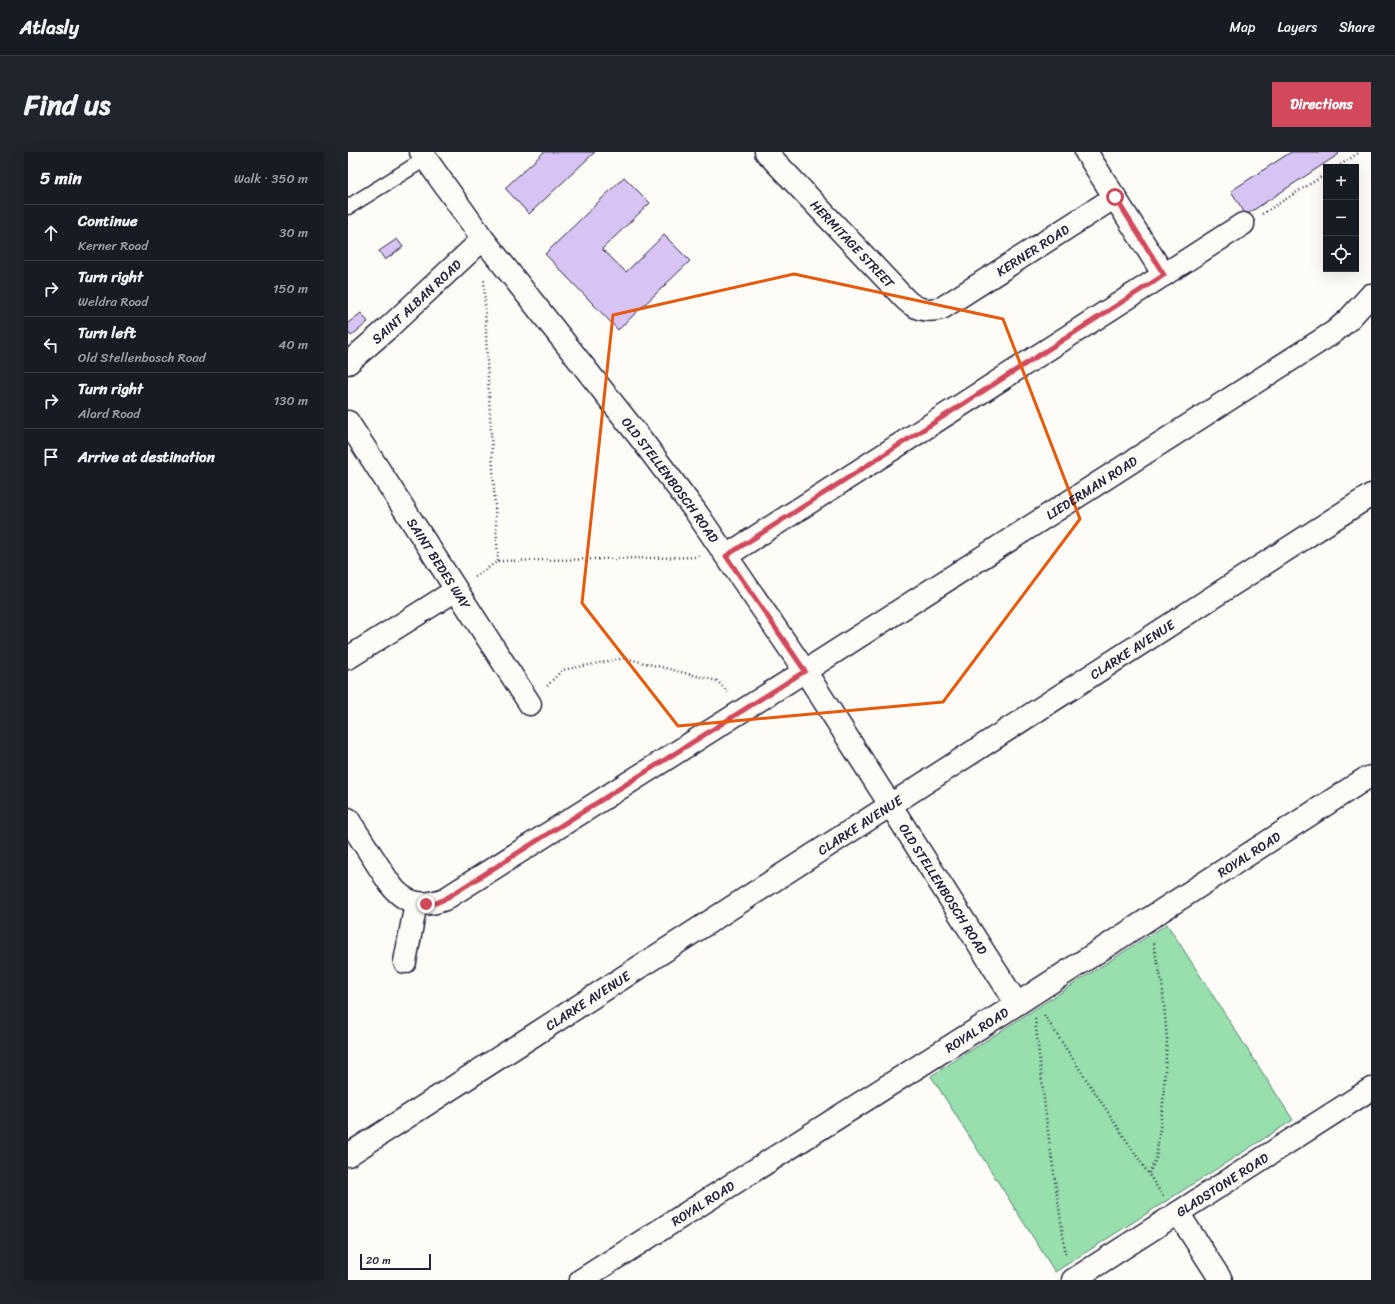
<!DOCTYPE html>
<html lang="en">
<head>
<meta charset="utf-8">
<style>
  :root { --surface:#171b24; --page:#20242c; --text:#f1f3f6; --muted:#9ea1a6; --line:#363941; --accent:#d1495b }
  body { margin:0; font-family:Sriracha,sans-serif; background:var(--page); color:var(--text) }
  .controls { position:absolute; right:12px; top:12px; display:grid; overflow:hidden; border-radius:0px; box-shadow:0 4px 16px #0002 }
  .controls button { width:36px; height:36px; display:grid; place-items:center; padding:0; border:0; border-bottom:1px solid var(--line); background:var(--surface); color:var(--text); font:20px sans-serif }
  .scale { position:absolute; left:12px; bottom:10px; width:71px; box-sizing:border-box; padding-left:4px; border:2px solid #22223b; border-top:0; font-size:11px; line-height:14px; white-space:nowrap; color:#22223b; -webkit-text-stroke:3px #fdfcf7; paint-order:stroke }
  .stop { position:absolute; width:12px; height:12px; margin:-9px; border:3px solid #d1495b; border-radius:50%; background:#fff }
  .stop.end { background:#d1495b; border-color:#fff; box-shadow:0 1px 4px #0008 }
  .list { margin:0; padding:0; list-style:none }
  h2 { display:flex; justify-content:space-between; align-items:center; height:52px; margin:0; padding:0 16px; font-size:17px }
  h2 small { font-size:13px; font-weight:400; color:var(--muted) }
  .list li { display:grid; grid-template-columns:26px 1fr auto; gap:12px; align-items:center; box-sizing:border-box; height:56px; padding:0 16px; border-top:1px solid var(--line) }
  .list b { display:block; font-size:15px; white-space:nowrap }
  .list p { margin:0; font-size:13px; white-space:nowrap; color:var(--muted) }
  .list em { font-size:13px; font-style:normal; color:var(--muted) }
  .icon { flex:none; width:22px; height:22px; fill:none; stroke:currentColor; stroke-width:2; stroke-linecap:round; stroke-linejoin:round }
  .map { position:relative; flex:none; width:1023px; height:1128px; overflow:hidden; border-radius:0px }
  header { display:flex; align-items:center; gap:24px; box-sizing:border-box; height:56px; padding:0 20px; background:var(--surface); border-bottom:1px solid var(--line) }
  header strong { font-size:19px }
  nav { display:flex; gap:22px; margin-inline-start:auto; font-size:14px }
  .intro { display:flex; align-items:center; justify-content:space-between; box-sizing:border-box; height:96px; padding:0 24px }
  h1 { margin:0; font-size:28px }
  .button { padding:10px 18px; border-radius:0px; background:var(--accent); color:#fff; font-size:14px; font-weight:700 }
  main { display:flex; gap:24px; padding:0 24px }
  aside { flex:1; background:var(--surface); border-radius:0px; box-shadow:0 4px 16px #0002 }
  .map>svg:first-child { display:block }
  .green { fill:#97dfad; stroke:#5c8074 }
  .building { fill:#d8c4f4; stroke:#22223b }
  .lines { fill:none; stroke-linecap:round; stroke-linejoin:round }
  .lane-casing { stroke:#22223b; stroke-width:17 }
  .street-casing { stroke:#22223b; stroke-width:25 }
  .path { stroke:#22223b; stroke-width:2.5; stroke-dasharray:1 3; stroke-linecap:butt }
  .lane { stroke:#fdfcf7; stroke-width:14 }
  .street { stroke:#fdfcf7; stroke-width:22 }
  .route { stroke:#d1495b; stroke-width:5 }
  .marked { fill:none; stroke:#e8590c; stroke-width:3; stroke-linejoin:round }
  .labels { text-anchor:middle; stroke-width:3; stroke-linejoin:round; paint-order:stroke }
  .street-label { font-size:13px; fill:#22223b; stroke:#fdfcf7 }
</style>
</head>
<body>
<header>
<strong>Atlasly</strong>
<nav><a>Map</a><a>Layers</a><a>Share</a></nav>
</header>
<div class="intro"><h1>Find us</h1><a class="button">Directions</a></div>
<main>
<aside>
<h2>5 min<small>Walk · 350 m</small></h2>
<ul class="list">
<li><svg class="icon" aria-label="ahead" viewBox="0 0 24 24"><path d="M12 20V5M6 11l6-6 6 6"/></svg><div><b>Continue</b><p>Kerner Road</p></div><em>30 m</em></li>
<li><svg class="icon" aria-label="right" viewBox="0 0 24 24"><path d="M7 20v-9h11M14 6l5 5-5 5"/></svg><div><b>Turn right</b><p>Weldra Road</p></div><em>150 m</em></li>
<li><svg class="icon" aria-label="left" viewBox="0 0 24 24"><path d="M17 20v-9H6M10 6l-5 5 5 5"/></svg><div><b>Turn left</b><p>Old Stellenbosch Road</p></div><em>40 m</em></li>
<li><svg class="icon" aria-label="right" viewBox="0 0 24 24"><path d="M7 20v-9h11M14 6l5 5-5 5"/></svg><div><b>Turn right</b><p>Alard Road</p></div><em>130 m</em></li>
<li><svg class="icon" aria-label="arrive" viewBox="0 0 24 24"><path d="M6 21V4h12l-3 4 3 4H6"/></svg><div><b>Arrive at destination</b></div></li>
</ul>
</aside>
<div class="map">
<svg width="1023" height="1128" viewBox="0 0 1023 1128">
  <rect width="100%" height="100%" fill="#fdfcf7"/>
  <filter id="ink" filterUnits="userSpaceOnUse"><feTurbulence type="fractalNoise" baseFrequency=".025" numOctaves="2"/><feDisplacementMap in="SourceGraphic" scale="8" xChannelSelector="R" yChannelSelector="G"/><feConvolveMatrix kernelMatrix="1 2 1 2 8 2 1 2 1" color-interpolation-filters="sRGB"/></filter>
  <g filter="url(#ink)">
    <path class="green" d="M 819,772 L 945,968 L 707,1120 L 583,924 Z"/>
    <path class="building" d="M 196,0 L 247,0 L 181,62 L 157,36 Z
      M 943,0 L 989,0 L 991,2 L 898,63 L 883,39 Z
      M 276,25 L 302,51 L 254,97 L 278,120 L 316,83 L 342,109 L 270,178 L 197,102 Z
      M 49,87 L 55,95 L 37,108 L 31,99 Z
      M 13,161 L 20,170 L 3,184 L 0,180 L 0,171 Z"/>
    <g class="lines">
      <g class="lane-casing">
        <path id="lane" d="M 0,55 L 77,7"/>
      </g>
      <g class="street-casing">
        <g id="street">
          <path id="s1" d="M 73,0 L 135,87 L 293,287 L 348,360 L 457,519 L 669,852"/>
          <path id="s2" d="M 418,0 L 557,147 C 568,158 579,160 594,156 L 767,45"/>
          <path d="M 738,0 L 816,123"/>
          <path id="s3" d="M 0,211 L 39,177 L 135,87"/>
          <path id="s4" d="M 0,270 L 182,552"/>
          <path d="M 378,404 L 895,72"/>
          <path d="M 0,506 L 108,438"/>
          <path id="s5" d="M 0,667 L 42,732 C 57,752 74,756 97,747 L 457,519 L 986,180 L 1000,168 L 1023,143"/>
          <path d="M 57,810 L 68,751"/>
          <path id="s6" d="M 0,1003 L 1023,343"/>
          <path d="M 830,1061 L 873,1128"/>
          <path id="s7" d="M 233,1128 L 669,852 L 1017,627 L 1023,625"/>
          <path id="s8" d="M 725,1128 L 1023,937"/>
        </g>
      </g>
      <path class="path" d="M 989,15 L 1012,0
        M 914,62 L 978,22
        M 150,409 L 351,405
        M 127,425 L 150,409 L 139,208 L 136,126
        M 199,534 L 214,518 L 277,506 L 369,529 L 380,540
        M 696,863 L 815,1044
        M 687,867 L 699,973 L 718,1104
        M 801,1021 L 808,1007 L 815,951 L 819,887 L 814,830 L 805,791"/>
      <use href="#lane" class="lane"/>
      <use href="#street" class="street"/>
    </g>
  </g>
  <g class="lines" filter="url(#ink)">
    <path class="route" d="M 78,752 L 88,751 L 97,747 L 457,519 L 378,404 L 816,123 L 767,45"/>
  </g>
  <path class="marked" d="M 446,122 L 655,167 L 732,367 L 595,550 L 330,574 L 234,451 L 265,163 Z"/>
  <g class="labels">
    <g class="street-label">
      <text dy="5" stroke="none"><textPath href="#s2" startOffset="126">HERMITAGE STREET</textPath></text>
      <text dy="5" stroke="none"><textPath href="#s2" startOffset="350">KERNER ROAD</textPath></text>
      <text dy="5" stroke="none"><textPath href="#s3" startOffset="92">SAINT ALBAN ROAD</textPath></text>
      <text dy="5" stroke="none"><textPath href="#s1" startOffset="412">OLD STELLENBOSCH ROAD</textPath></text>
      <text dy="5" stroke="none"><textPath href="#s5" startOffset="906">LIEDERMAN ROAD</textPath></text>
      <text dy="5" stroke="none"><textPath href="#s4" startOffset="168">SAINT BEDES WAY</textPath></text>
      <text dy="5" stroke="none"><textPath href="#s6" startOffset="933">CLARKE AVENUE</textPath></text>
      <text dy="5" stroke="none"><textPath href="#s6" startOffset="609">CLARKE AVENUE</textPath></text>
      <text dy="5" stroke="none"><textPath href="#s7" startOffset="792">ROYAL ROAD</textPath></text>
      <text dy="5" stroke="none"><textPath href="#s1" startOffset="904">OLD STELLENBOSCH ROAD</textPath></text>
      <text dy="5" stroke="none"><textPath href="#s6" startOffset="285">CLARKE AVENUE</textPath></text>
      <text dy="5" stroke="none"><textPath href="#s7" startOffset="468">ROYAL ROAD</textPath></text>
      <text dy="5" stroke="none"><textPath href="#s8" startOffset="177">GLADSTONE ROAD</textPath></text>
      <text dy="5" stroke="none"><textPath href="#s7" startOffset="144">ROYAL ROAD</textPath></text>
    </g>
  </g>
</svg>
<div class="controls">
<button>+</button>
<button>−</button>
<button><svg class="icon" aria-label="locate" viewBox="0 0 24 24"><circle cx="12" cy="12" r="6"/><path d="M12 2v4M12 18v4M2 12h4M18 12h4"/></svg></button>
</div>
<div class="scale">20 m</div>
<div class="stop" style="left:767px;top:45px"></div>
<div class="stop end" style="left:78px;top:752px"></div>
</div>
</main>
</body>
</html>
